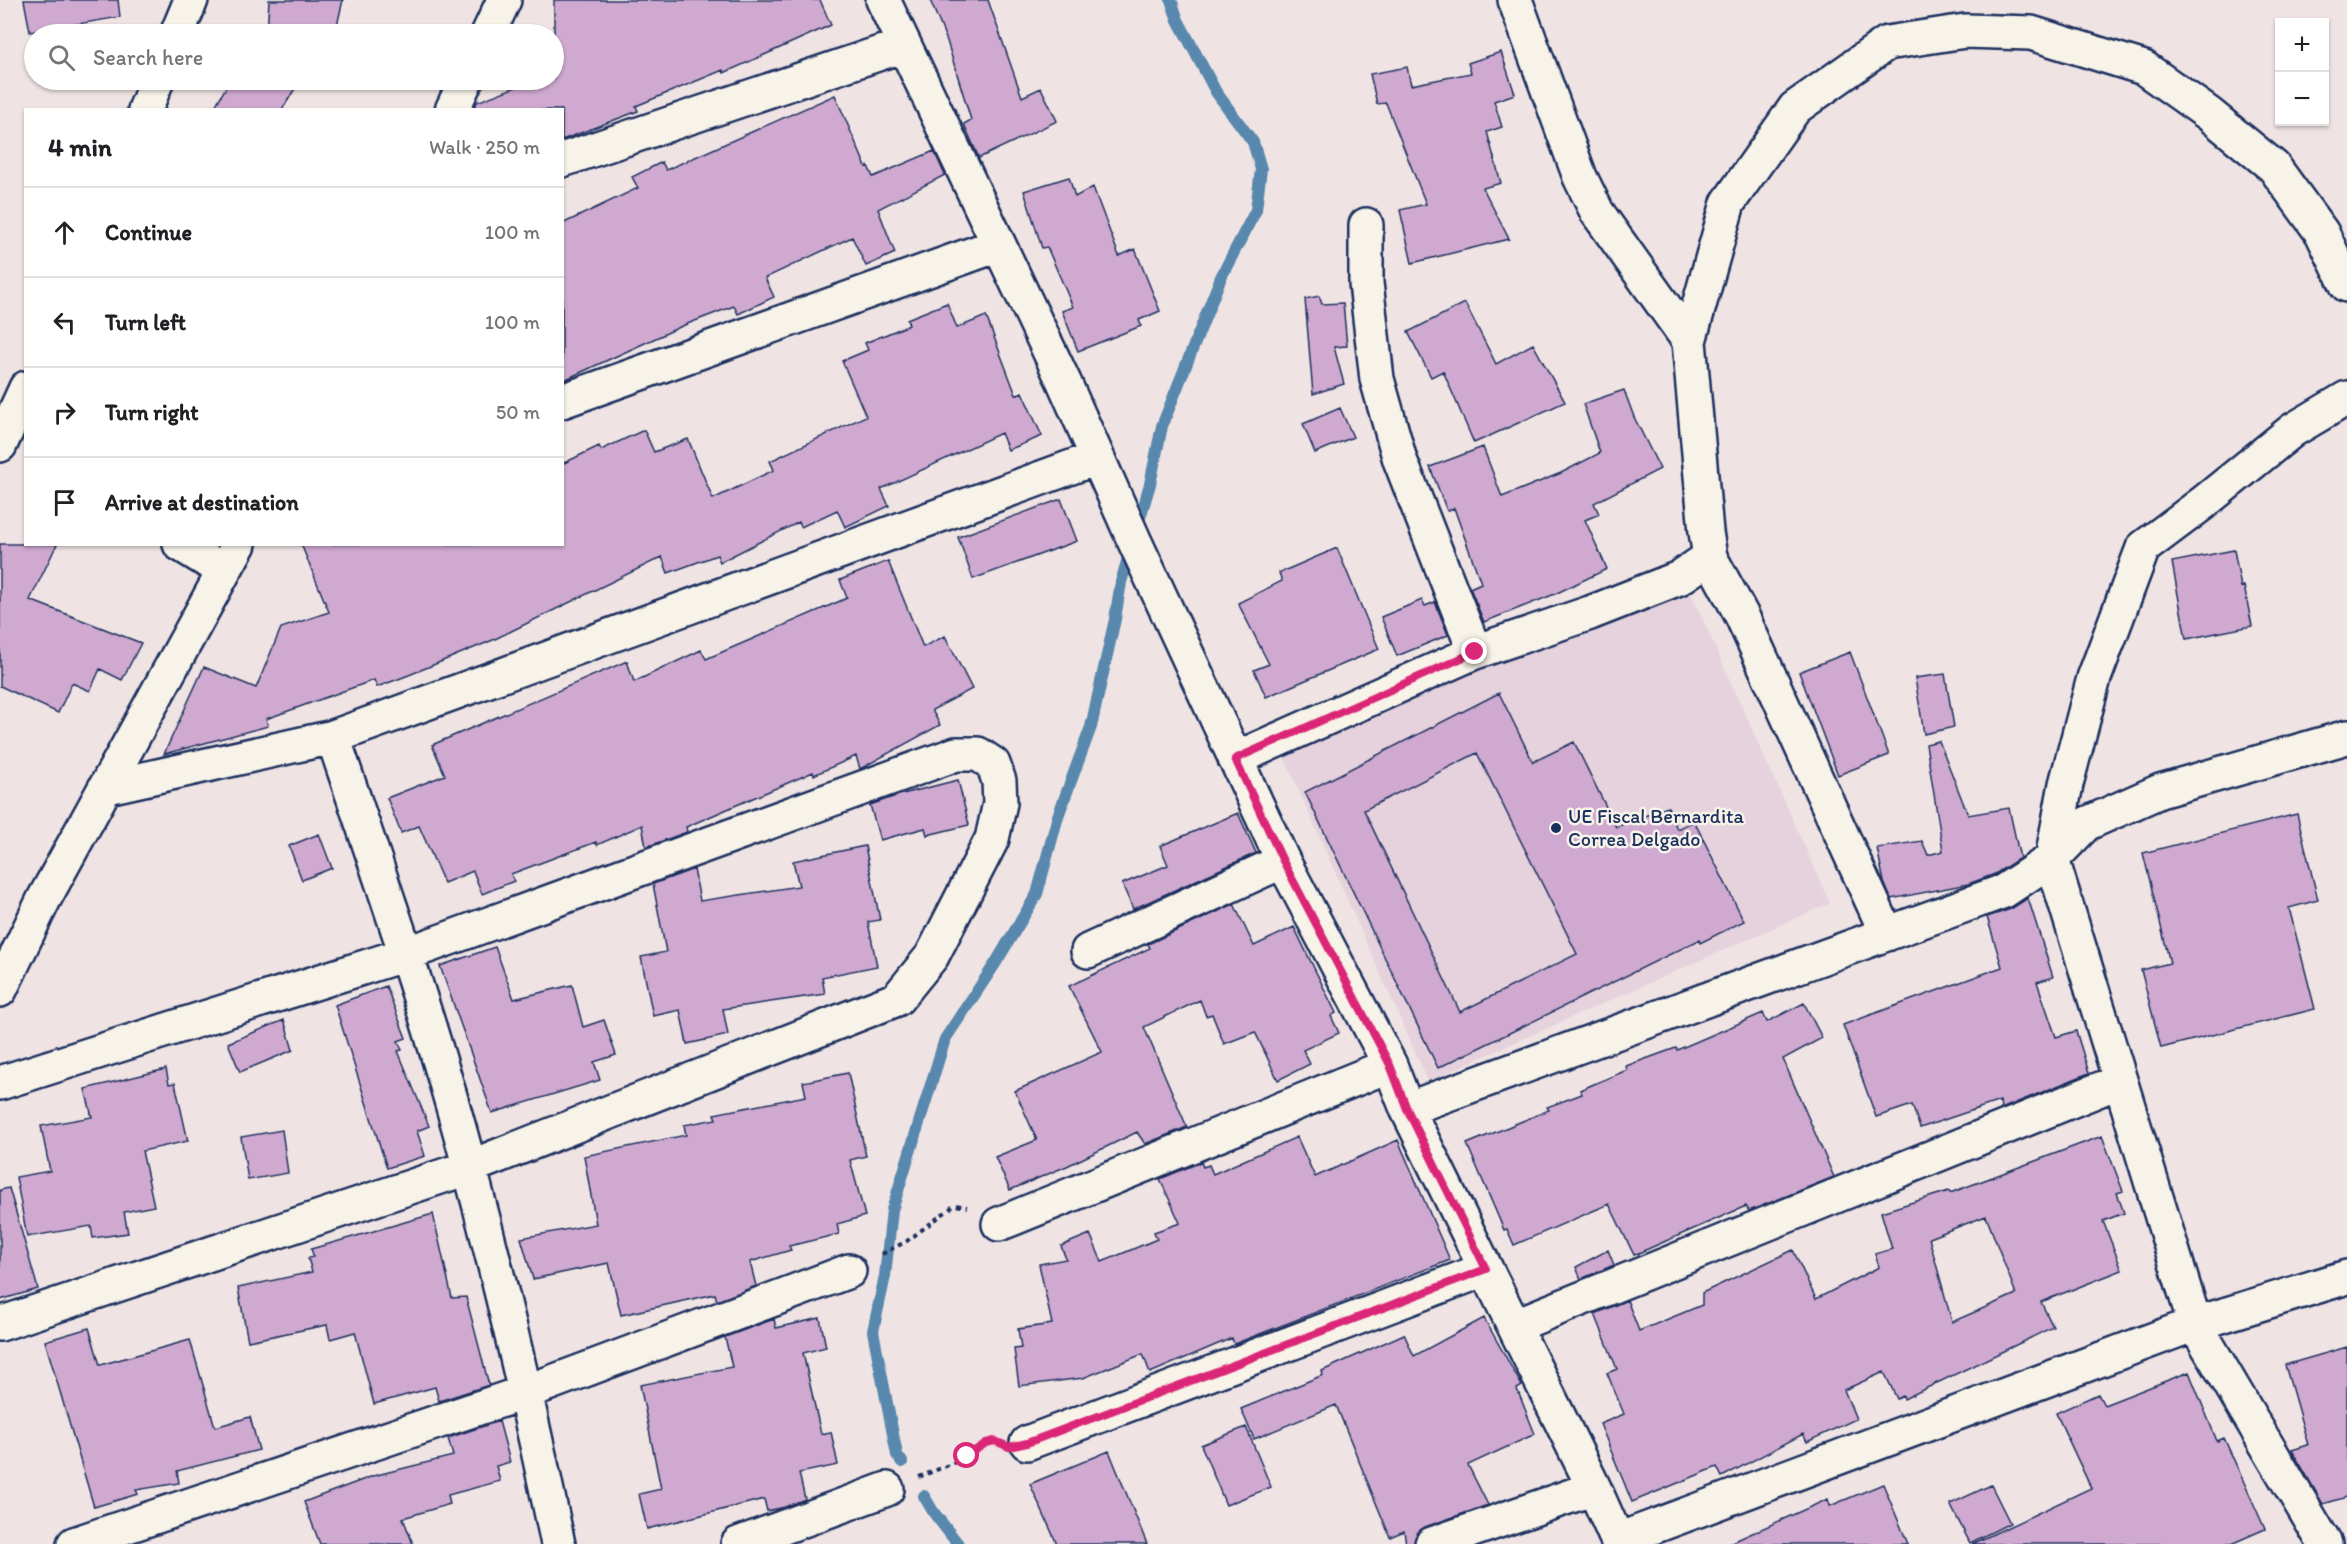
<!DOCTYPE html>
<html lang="en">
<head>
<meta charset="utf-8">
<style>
  :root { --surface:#fff; --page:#f6f6f6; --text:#202124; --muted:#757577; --line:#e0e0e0 }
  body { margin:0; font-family:Itim,sans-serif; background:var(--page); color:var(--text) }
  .controls { position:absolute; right:18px; top:18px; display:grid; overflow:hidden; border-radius:0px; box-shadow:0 2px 4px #0004 }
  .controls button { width:54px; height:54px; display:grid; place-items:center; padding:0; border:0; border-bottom:2px solid var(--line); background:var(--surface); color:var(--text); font:30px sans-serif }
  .stop { position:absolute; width:18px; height:18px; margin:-14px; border:4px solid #db2777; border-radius:50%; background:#fff }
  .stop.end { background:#db2777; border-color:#fff; box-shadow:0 2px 6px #0008 }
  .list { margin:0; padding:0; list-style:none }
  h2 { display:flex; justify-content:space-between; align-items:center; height:78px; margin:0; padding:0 24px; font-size:26px }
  h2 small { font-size:20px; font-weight:400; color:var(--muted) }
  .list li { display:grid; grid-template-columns:39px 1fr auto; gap:18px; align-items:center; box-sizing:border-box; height:90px; padding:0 24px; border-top:2px solid var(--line) }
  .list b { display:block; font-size:22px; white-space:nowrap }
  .list em { font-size:20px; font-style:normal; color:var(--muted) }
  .icon { flex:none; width:33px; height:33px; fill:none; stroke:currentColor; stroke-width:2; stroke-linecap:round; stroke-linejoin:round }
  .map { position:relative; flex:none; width:2347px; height:1544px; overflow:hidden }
  .search { position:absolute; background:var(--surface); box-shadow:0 2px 4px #0004; left:24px; top:24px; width:540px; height:66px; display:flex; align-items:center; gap:15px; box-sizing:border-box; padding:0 21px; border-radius:33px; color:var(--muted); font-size:22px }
  .panel { position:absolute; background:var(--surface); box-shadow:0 2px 4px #0004; left:24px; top:108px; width:540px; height:438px; border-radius:0px }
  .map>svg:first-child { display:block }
  .built { fill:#e5d2dd }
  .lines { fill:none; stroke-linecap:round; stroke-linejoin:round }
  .stream { stroke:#5888ad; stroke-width:12 }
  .building { fill:#cfa9d0; stroke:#1b2f5e; stroke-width:1.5; fill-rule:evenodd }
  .street-casing { stroke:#1b2f5e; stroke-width:38 }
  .path { stroke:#1b2f5e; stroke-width:4; stroke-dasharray:4.5 4.5; stroke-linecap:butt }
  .street { stroke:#f7f3e8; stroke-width:33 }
  .route { stroke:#db2777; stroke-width:8 }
  .poi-dot { fill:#1b2f5e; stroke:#f7f3e8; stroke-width:2 }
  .labels { text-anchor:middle; stroke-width:5; stroke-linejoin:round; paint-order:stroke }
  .poi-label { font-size:20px; fill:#1b2f5e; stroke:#f7f3e8; text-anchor:start }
</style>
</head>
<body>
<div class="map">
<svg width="2347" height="1544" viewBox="0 0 2347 1544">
  <rect width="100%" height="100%" fill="#efe4e3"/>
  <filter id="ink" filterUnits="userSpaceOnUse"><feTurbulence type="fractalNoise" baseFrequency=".0167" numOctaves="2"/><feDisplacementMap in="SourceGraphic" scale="12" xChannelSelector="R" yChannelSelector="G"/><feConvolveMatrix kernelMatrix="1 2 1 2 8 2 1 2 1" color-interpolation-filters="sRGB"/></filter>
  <g filter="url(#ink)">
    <path class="built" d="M 1685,580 L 1830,903 L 1428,1081 L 1282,753 Z"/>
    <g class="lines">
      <path class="stream" d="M 1136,531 L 1150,484 L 1162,426 L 1221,277 L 1256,210 L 1261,169 L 1253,142 L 1216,92 L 1178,20 L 1171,0
        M 902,1462 L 897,1455 L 873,1331 L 885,1276 L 892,1210 L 945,1039 L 995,964 L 1037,894 L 1058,816 L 1091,727 L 1115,619 L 1121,582 L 1131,548
        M 924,1496 L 934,1513 L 958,1544"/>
    </g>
    <path class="building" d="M 24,0 L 118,0 L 120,17 L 30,32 Z
      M 269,0 L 343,0 L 335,34 L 267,34 Z
      M 554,0 L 820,0 L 831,25 L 724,73 L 723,70 L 636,106 L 638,111 L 562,140 L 562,110 L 473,110 L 477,102 L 534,80 L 554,80 Z
      M 930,0 L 988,0 L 1022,97 L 1041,88 L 1057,121 L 979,158 L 964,124 L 971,120 L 947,41 Z
      M 1501,52 L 1515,94 L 1494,101 L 1502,127 L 1487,132 L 1501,183 L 1483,188 L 1509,239 L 1412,263 L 1400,210 L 1426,204 L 1386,103 L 1377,104 L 1370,74 L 1407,67 L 1411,85 L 1471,73 L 1468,63 Z
      M 230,80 L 300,80 L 282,110 L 213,110 Z
      M 835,95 L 866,167 L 868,166 L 873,177 L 934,151 L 945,175 L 878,209 L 895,253 L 866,266 L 852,237 L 765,278 L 774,297 L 738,314 L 734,306 L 682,326 L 562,381 L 562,224 L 638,188 L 632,177 L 662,162 L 666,170 Z
      M 1069,177 L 1075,197 L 1093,187 L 1119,256 L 1135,249 L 1160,311 L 1139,320 L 1141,326 L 1078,351 L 1062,311 L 1073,307 L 1047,247 L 1042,248 L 1024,191 Z
      M 1319,296 L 1322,304 L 1343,303 L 1347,346 L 1334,347 L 1344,384 L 1313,394 L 1305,299 Z
      M 947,303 L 957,328 L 986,316 L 1016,395 L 1022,392 L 1042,436 L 1008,450 L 1001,433 L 881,489 L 889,506 L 845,527 L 837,510 L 801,527 L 799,522 L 720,562 L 717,555 L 668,573 L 662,557 L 493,640 L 409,675 L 377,687 L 374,680 L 266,719 L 268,726 L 164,754 L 204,667 L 256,688 L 281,628 L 329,612 L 301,544 L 562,544 L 562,464 L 599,446 L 601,450 L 644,430 L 654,452 L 688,439 L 713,499 L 774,470 L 770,461 L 866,416 L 842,361 L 868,350 L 865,343 L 909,325 L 907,319 Z
      M 1465,303 L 1496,364 L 1533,344 L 1565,402 L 1474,443 L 1443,371 L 1431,377 L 1408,332 Z
      M 1624,390 L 1634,417 L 1660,469 L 1594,503 L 1599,514 L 1585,520 L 1607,569 L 1555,594 L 1484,622 L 1470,588 L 1481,583 L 1454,508 L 1447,511 L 1430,467 L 1483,447 L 1502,497 L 1561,473 L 1600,453 L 1583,404 Z
      M 1340,408 L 1353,437 L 1315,453 L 1303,424 Z
      M 1061,499 L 1077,541 L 973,579 L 958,537 Z
      M 0,544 L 57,544 L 30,600 L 141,643 L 122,680 L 100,669 L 90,691 L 72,683 L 58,713 L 0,686 Z
      M 1337,548 L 1379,649 L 1266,697 L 1254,670 L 1269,664 L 1238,603 L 1282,581 L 1279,573 Z
      M 2234,550 L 2241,587 L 2244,586 L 2252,626 L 2186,639 L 2172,562 Z
      M 888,561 L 923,647 L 945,636 L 972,689 L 932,710 L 940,725 L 860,769 L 856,756 L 814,775 L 813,772 L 686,827 L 687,832 L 646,847 L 642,825 L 597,845 L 596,842 L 511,874 L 514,881 L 482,894 L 473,871 L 444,883 L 419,826 L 401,833 L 387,798 L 445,775 L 432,745 L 627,661 L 634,682 L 701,650 L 706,659 L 847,598 L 840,580 Z
      M 1422,600 L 1425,606 L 1435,602 L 1448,635 L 1397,656 L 1381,617 Z
      M 1850,652 L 1889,755 L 1838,775 L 1799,672 Z
      M 1945,674 L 1954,727 L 1924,734 L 1915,678 Z
      M 1499,693 L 1533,762 L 1574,742 L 1616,827 L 1668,807 L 1677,829 L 1694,821 L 1744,921 L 1700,943 L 1699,940 L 1438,1068 L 1305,792 ZM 1477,753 L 1577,954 L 1460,1012 L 1364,810 Z
      M 1939,741 L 1968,815 L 2009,808 L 2020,858 L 1995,874 L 1968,884 L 1891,899 L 1884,882 L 1877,848 L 1922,841 L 1928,855 L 1943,851 L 1926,744 Z
      M 958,780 L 969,825 L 927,835 L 925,828 L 880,840 L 870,805 L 899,795 Z
      M 1238,813 L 1256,853 L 1133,909 L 1122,884 L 1168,865 L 1160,846 Z
      M 2297,814 L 2318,900 L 2289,908 L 2315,1009 L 2161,1048 L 2141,970 L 2170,963 L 2143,853 Z
      M 319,834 L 332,868 L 302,880 L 289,846 Z
      M 865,846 L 880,920 L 868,922 L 877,966 L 822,977 L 825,994 L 723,1009 L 728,1035 L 687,1044 L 680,1010 L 653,1016 L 641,957 L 666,952 L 653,884 L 694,869 L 700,901 L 799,886 L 793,861 Z
      M 2028,898 L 2053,977 L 2037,982 L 2056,1037 L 2076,1031 L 2089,1073 L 2001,1109 L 2000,1101 L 1920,1128 L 1912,1105 L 1876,1117 L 1843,1025 L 2002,967 L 1987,917 L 2011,909 Z
      M 1234,904 L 1254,946 L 1294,927 L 1336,1013 L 1331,1016 L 1339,1033 L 1303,1050 L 1310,1064 L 1278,1080 L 1255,1032 L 1224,1044 L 1212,1014 L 1206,1016 L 1200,1000 L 1144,1027 L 1187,1127 L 1145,1144 L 1137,1132 L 1067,1166 L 1010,1190 L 995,1157 L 1037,1140 L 1015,1091 L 1102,1052 L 1069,986 L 1150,948 L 1148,944 Z
      M 495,947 L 514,999 L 572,985 L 583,1027 L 604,1020 L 616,1055 L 594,1062 L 600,1080 L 492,1113 L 440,966 Z
      M 386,986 L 406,1038 L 398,1041 L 402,1050 L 398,1051 L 429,1126 L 417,1131 L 425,1156 L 387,1168 L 335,1005 Z
      M 1804,1003 L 1822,1038 L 1783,1059 L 1834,1177 L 1749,1211 L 1746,1206 L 1634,1255 L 1609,1204 L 1514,1245 L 1507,1229 L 1504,1230 L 1467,1144 L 1549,1110 L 1547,1107 L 1582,1094 L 1580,1090 L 1627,1070 L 1626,1066 L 1676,1048 L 1677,1050 L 1763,1013 L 1767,1022 Z
      M 284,1020 L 293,1050 L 240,1072 L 228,1043 Z
      M 166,1069 L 169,1084 L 175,1083 L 188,1141 L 142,1151 L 154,1206 L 124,1212 L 128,1233 L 93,1238 L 91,1226 L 27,1237 L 16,1177 L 50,1171 L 41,1126 L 92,1117 L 85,1089 Z
      M 848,1073 L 866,1156 L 850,1160 L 865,1216 L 837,1224 L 839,1234 L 789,1246 L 791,1250 L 750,1262 L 756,1286 L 717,1301 L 715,1294 L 621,1315 L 609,1263 L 533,1279 L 521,1238 L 596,1224 L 584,1156 L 686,1135 L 684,1125 L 716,1119 L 714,1114 L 806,1096 L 803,1082 Z
      M 282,1130 L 288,1173 L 248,1180 L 241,1137 Z
      M 2102,1136 L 2123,1191 L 2117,1193 L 2124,1213 L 2103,1221 L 2122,1270 L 2041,1302 L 2053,1327 L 1904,1399 L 1903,1396 L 1897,1399 L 1884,1372 L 1844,1390 L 1856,1419 L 1807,1442 L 1803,1434 L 1722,1477 L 1717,1467 L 1632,1502 L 1600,1424 L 1624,1414 L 1607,1373 L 1617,1369 L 1595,1314 L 1627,1300 L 1639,1331 L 1702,1305 L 1702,1293 L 1793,1250 L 1816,1299 L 1879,1267 L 1875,1254 L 1892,1249 L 1881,1212 L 1949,1191 L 1950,1193 ZM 1986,1216 L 2016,1294 L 1952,1322 L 1929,1238 Z
      M 1297,1137 L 1315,1177 L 1398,1140 L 1450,1260 L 1234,1344 L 1232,1338 L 1150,1373 L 1143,1354 L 1083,1378 L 1019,1386 L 1014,1349 L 1021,1348 L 1018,1329 L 1052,1324 L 1039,1264 L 1066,1259 L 1061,1246 L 1090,1234 L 1102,1262 L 1157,1239 L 1154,1232 L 1180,1223 L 1160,1179 L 1201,1162 L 1203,1167 L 1209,1165 L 1213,1174 Z
      M 9,1188 L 38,1289 L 0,1300 L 0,1190 Z
      M 433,1214 L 452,1298 L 466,1297 L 489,1385 L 439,1401 L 435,1387 L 374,1404 L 355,1332 L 330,1339 L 327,1325 L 248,1341 L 238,1288 L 312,1272 L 308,1258 L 314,1257 L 311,1249 Z
      M 1608,1250 L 1614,1265 L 1581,1279 L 1576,1267 Z
      M 820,1318 L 826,1347 L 803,1353 L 821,1434 L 831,1432 L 838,1465 L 799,1473 L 805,1499 L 785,1507 L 767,1511 L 764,1499 L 647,1529 L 639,1494 L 661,1489 L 640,1385 L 732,1367 L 725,1337 L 774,1319 L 776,1328 Z
      M 1484,1318 L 1522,1386 L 1517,1389 L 1535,1434 L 1468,1465 L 1488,1505 L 1425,1527 L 1418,1532 L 1414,1544 L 1406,1544 L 1404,1531 L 1390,1537 L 1336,1405 L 1254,1439 L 1241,1409 L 1323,1375 L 1322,1371 L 1404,1334 L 1414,1356 Z
      M 89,1328 L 100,1365 L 190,1340 L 215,1427 L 250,1417 L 259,1450 L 177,1471 L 179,1483 L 136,1490 L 138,1494 L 94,1507 L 45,1341 Z
      M 2347,1347 L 2347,1497 L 2323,1504 L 2292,1450 L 2308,1445 L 2285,1365 Z
      M 2189,1372 L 2217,1441 L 2224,1438 L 2265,1529 L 2231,1544 L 1972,1544 L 2091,1488 L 2056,1413 L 2098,1394 L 2104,1405 Z
      M 499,1421 L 510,1462 L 496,1466 L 500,1481 L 448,1495 L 450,1504 L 403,1518 L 413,1544 L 320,1544 L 304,1502 L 373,1476 L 453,1456 L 448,1438 Z
      M 1246,1427 L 1271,1487 L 1226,1505 L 1201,1445 Z
      M 1109,1451 L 1147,1544 L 1057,1544 L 1030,1484 Z
      M 1883,1484 L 1908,1544 L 1728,1544 L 1828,1499 L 1830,1506 Z
      M 1991,1485 L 2010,1523 L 1970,1543 L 1950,1504 Z"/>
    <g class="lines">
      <g class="street-casing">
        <path id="street" d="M 883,0 L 1064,382 L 1134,540 L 1283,861 L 1390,1065 L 1407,1109 L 1594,1488 L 1619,1544
          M 1515,0 L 1580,177 L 1597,212 L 1689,341
          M 177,34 L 191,0
          M 488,34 L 504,0
          M 145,110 L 157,80
          M 452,110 L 466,80
          M 562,160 L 904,45
          M 1366,225 L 1366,283 L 1377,379 L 1400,460 L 1475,652
          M 562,401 L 998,245
          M 0,445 L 26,388
          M 180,544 L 224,571
          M 333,737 C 381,880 432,1023 470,1169 C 503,1293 532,1418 558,1544
          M 1235,759 L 1475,652 L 1590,613 L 1679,578 L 1710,557
          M 108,787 L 333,737 L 1096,458
          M 1887,934 L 1742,616 L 1710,557 L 1706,532 L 1689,341 L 1728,203 L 1795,108 L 1887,43 L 1965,31 L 2031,33 L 2144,68 L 2209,114 L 2274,167 L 2322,233 L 2347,285
          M 1088,951 L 1283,861
          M 0,990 L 44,899 L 239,544
          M 0,1083 L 406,954 L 956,754 L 978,754 L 993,764 L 999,781 L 1000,803 L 992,839 L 932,956 L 897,999 L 470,1167 L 0,1324
          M 1407,1109 L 2004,891 L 2052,859 L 2086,824 L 2160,791 L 2347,737
          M 999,1224 L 1390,1065
          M 1514,1326 L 2120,1081
          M 1027,1443 L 1486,1269
          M 1618,1540 L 2195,1324 L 2347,1277
          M 74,1544 L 526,1392 L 849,1271
          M 738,1544 L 887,1489
          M 1432,1544 L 1594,1488
          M 2325,1544 L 2195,1324 L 2052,859 L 2066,784 L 2094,678 L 2143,548 L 2203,503 L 2293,430 L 2347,398"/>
      </g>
      <path class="path" d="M 882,1254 L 907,1241 L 955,1205 L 967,1207
        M 919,1477 L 956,1462 L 986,1443 L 992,1441"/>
      <use href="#street" class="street"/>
    </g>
  </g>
  <g class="lines" filter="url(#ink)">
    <path class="route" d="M 967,1456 L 986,1443 L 995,1441 L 1009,1447 L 1027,1443 L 1486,1269 L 1407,1109 L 1390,1065 L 1283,861 L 1235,759 L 1475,652"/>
  </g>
  <circle class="poi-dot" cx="1556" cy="828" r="6"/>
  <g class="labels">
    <g class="poi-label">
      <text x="1568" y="823">UE Fiscal Bernardita<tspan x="1568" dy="23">Correa Delgado</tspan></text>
    </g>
  </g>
</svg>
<div class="controls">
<button>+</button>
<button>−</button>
</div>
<div class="stop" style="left:967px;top:1456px"></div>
<div class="stop end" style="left:1475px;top:652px"></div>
<div class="search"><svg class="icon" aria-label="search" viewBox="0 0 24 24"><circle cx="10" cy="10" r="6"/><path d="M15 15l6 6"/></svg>Search here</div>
<section class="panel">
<h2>4 min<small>Walk · 250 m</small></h2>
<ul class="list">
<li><svg class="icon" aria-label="ahead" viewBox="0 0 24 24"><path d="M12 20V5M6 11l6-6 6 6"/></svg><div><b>Continue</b></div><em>100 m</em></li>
<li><svg class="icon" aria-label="left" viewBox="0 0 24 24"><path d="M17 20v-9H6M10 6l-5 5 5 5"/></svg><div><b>Turn left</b></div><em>100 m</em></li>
<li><svg class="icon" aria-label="right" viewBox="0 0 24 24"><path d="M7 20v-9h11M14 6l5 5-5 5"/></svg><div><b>Turn right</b></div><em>50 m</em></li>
<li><svg class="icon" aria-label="arrive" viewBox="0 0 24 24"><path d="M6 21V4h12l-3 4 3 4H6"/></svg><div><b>Arrive at destination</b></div></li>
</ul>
</section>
</div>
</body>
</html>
